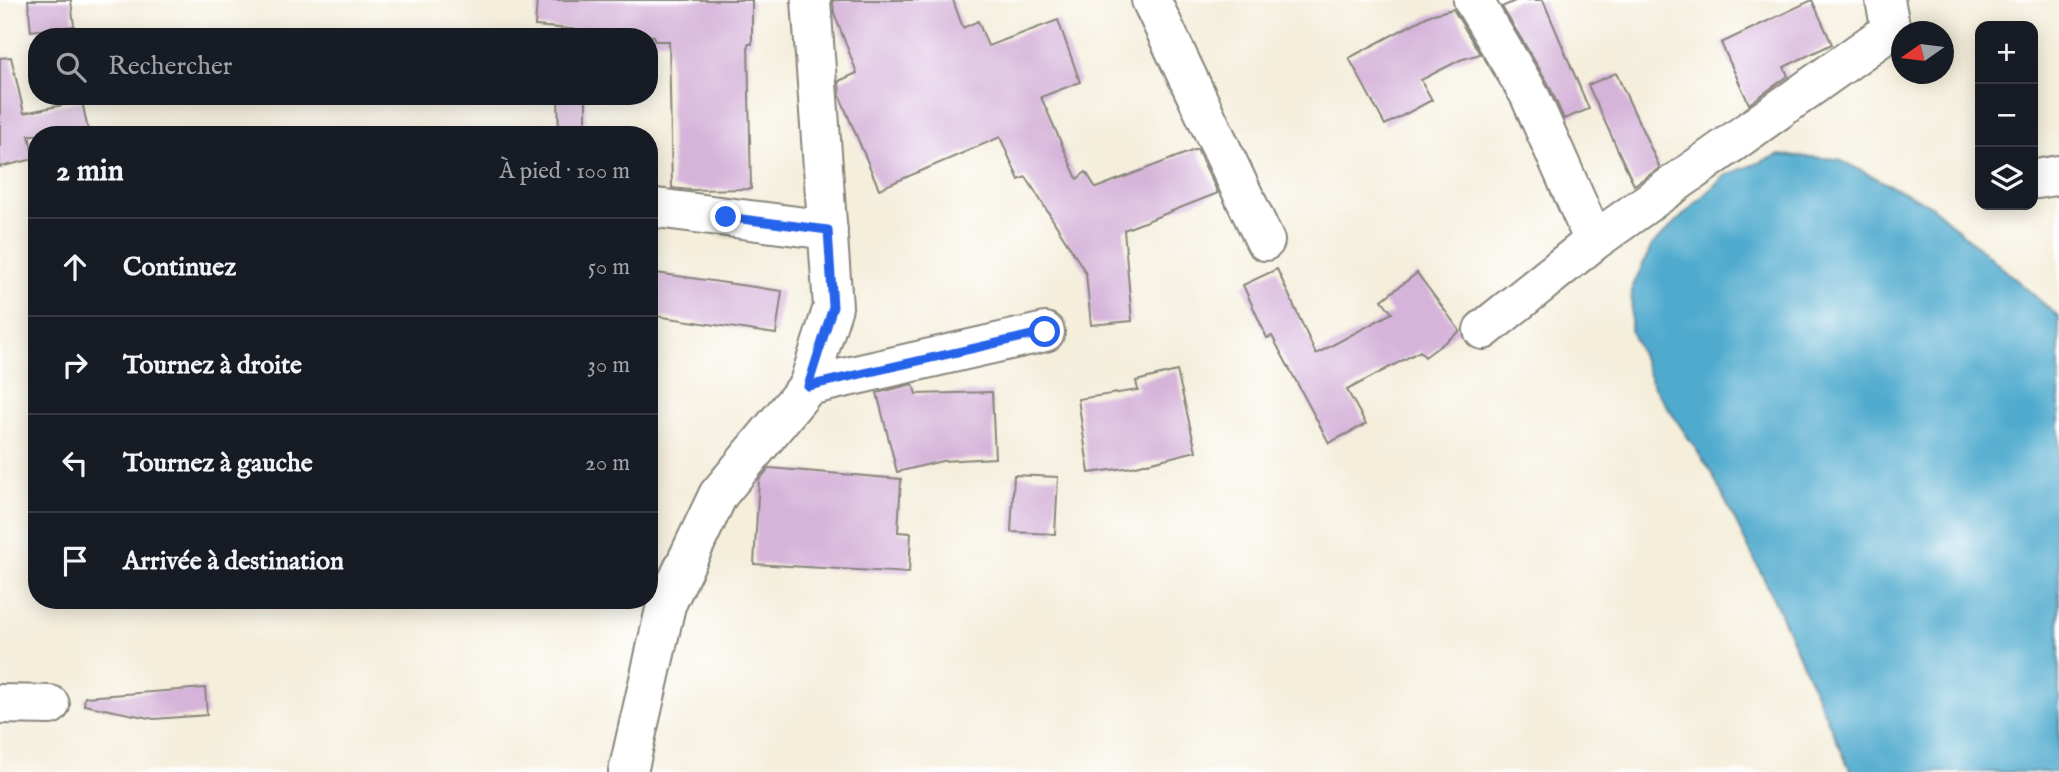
<!DOCTYPE html>
<html lang="fr">
<head>
<meta charset="utf-8">
<style>
  :root { --surface:#171b24; --page:#20242c; --text:#f1f3f6; --muted:#9ea1a6; --line:#363941 }
  body { margin:0; font-family:"IM FELL English",serif; background:var(--page); color:var(--text) }
  .controls { position:absolute; right:21px; top:21px; display:grid; overflow:hidden; border-radius:14px; box-shadow:0 4px 18px #0003 }
  .controls button { width:63px; height:63px; display:grid; place-items:center; padding:0; border:0; border-bottom:2px solid var(--line); background:var(--surface); color:var(--text); font:35px sans-serif }
  .compass { position:absolute; left:1891px; top:21px; width:63px; height:63px; border-radius:50%; background:var(--surface); box-shadow:0 4px 18px #0003; rotate:256deg }
  .stop { position:absolute; width:21px; height:21px; margin:-16px; border:5px solid #2563eb; border-radius:50%; background:#fff }
  .stop.end { background:#2563eb; border-color:#fff; box-shadow:0 2px 7px #0008 }
  .list { margin:0; padding:0; list-style:none }
  h2 { display:flex; justify-content:space-between; align-items:center; height:91px; margin:0; padding:0 28px; font-size:30px }
  h2 small { font-size:23px; font-weight:400; color:var(--muted) }
  .list li { display:grid; grid-template-columns:46px 1fr auto; gap:21px; align-items:center; box-sizing:border-box; height:98px; padding:0 28px; border-top:2px solid var(--line) }
  .list b { display:block; font-size:26px; white-space:nowrap }
  .list em { font-size:23px; font-style:normal; color:var(--muted) }
  .icon { flex:none; width:38px; height:38px; fill:none; stroke:currentColor; stroke-width:2; stroke-linecap:round; stroke-linejoin:round }
  .map { position:relative; flex:none; width:2059px; height:772px; overflow:hidden }
  .search { position:absolute; background:var(--surface); box-shadow:0 4px 18px #0003; left:28px; top:28px; width:630px; height:77px; display:flex; align-items:center; gap:18px; box-sizing:border-box; padding:0 24px; border-radius:28px; color:var(--muted); font-size:26px }
  .panel { position:absolute; background:var(--surface); box-shadow:0 4px 18px #0003; left:28px; top:126px; width:630px; height:483px; border-radius:28px }
  .map>svg:first-child { display:block }
  .water { fill:#50aace; stroke:#366375; stroke-width:2 }
  .building { fill:#d6b4da }
  .lines { fill:none; stroke-linecap:round; stroke-linejoin:round }
  .minor-casing { stroke:#88857c; stroke-width:42 }
  .minor { stroke:#fff; stroke-width:38 }
  .route { stroke:#2563eb; stroke-width:9 }
</style>
</head>
<body>
<div class="map">
<svg width="2059" height="772" viewBox="0 0 2059 772">
  <rect width="100%" height="100%" fill="#fff"/>
  <filter id="ink" filterUnits="userSpaceOnUse"><feTurbulence type="fractalNoise" baseFrequency=".0143" numOctaves="2"/><feDisplacementMap in="SourceGraphic" scale="14" xChannelSelector="R" yChannelSelector="G"/><feConvolveMatrix kernelMatrix="1 2 1 2 8 2 1 2 1" color-interpolation-filters="sRGB"/></filter>
  <filter id="wash" filterUnits="userSpaceOnUse"><feTurbulence type="fractalNoise" baseFrequency=".00686" numOctaves="4" result="noise"/><feDisplacementMap in="SourceGraphic" scale="28" xChannelSelector="R" yChannelSelector="G"/><feGaussianBlur stdDeviation="1.57" result="paint"/><feColorMatrix in="noise" values="0 0 0 0 0 0 0 0 0 0 0 0 0 0 0 0 0 1.4 0 .05"/><feComposite in="paint" operator="in"/></filter>
  <g filter="url(#wash)">
    <rect width="100%" height="100%" fill="#f4eedb"/>
    <path class="water" d="M 1778,155 L 1838,159 L 1930,205 L 2059,317 L 2059,772 L 1851,772 L 1770,591 L 1710,470 L 1654,387 L 1631,330 L 1632,288 L 1652,245 L 1724,176 Z"/>
    <g id="blocks">
      <path class="building" d="M 28,0 L 71,0 L 74,26 L 31,31 Z
        M 537,0 L 752,0 L 752,44 L 748,44 L 751,189 L 690,190 L 672,188 L 669,41 L 654,41 L 654,36 L 535,26 Z
        M 833,0 L 953,0 L 963,28 L 978,21 L 988,46 L 1058,20 L 1080,82 L 1041,97 L 1077,179 L 1086,172 L 1096,188 L 1197,149 L 1218,193 L 1124,230 L 1132,321 L 1091,325 L 1086,273 L 1026,177 L 1019,180 L 1000,137 L 879,189 L 840,97 L 839,81 L 857,73 L 834,13 Z
        M 1517,0 L 1543,0 L 1589,109 L 1564,119 L 1548,83 L 1502,7 Z
        M 1812,0 L 1832,44 L 1784,67 L 1788,76 L 1749,104 L 1721,43 Z
        M 1453,9 L 1480,54 L 1460,60 L 1421,80 L 1432,100 L 1385,125 L 1349,58 L 1430,15 Z
        M 11,57 L 24,113 L 82,101 L 89,135 L 29,135 L 34,159 L 0,167 L 0,58 Z
        M 1616,73 L 1660,168 L 1634,185 L 1588,85 Z
        M 558,96 L 586,96 L 586,135 L 559,135 Z
        M 1277,269 L 1316,354 L 1392,313 L 1382,300 L 1417,273 L 1460,331 L 1425,357 L 1420,351 L 1347,390 L 1366,424 L 1329,443 L 1272,336 L 1267,338 L 1243,285 Z
        M 649,272 L 782,291 L 776,334 L 649,315 Z
        M 1177,371 L 1196,451 L 1132,467 L 1089,473 L 1078,399 L 1138,390 L 1136,381 Z
        M 913,384 L 916,394 L 992,392 L 995,458 L 942,461 L 897,472 L 877,393 Z
        M 769,468 L 901,479 L 898,532 L 911,533 L 909,573 L 754,564 L 759,480 Z
        M 1014,475 L 1058,477 L 1055,534 L 1011,532 Z
        M 205,688 L 207,715 L 154,719 L 84,705 L 85,697 Z"/>
    </g>
  </g>
  <g filter="url(#ink)">
    <use href="#blocks" fill-opacity="0" stroke="#88857c" stroke-width="2"/>
    <g class="lines">
      <g class="minor-casing">
        <path id="minor" d="M 1151,0 L 1265,241
          M 1473,0 L 1529,94 L 1594,241
          M 2037,179 L 2059,175
          M 649,207 L 828,230
          M 1483,330 L 1594,241 L 1891,30 L 1885,0
          M 808,386 L 1045,332
          M 0,704 L 50,705
          M 628,772 L 666,605 L 718,495 L 808,386 L 833,307 L 811,0"/>
      </g>
      <use href="#minor" class="minor"/>
    </g>
  </g>
  <g class="lines" filter="url(#ink)">
    <path class="route" d="M 726,217 L 828,230 L 833,307 L 808,386 L 1045,332"/>
  </g>
</svg>
<div class="controls">
<button>+</button>
<button>−</button>
<button><svg class="icon" aria-label="layers" viewBox="0 0 24 24"><path d="M12 4l9 5-9 5-9-5zM3 14l9 5 9-5"/></svg></button>
</div>
<svg class="compass" viewBox="-18 -18 36 36"><path d="M0-13l5 13h-10z" fill="#e53935"/><path d="M0 13l5-13h-10z" fill="#9ea1a6"/></svg>
<div class="stop" style="left:1045px;top:332px"></div>
<div class="stop end" style="left:726px;top:217px"></div>
<div class="search"><svg class="icon" aria-label="search" viewBox="0 0 24 24"><circle cx="10" cy="10" r="6"/><path d="M15 15l6 6"/></svg>Rechercher</div>
<section class="panel">
<h2>2 min<small>À pied · 100 m</small></h2>
<ul class="list">
<li><svg class="icon" aria-label="ahead" viewBox="0 0 24 24"><path d="M12 20V5M6 11l6-6 6 6"/></svg><div><b>Continuez</b></div><em>50 m</em></li>
<li><svg class="icon" aria-label="right" viewBox="0 0 24 24"><path d="M7 20v-9h11M14 6l5 5-5 5"/></svg><div><b>Tournez à droite</b></div><em>30 m</em></li>
<li><svg class="icon" aria-label="left" viewBox="0 0 24 24"><path d="M17 20v-9H6M10 6l-5 5 5 5"/></svg><div><b>Tournez à gauche</b></div><em>20 m</em></li>
<li><svg class="icon" aria-label="arrive" viewBox="0 0 24 24"><path d="M6 21V4h12l-3 4 3 4H6"/></svg><div><b>Arrivée à destination</b></div></li>
</ul>
</section>
</div>
</body>
</html>
